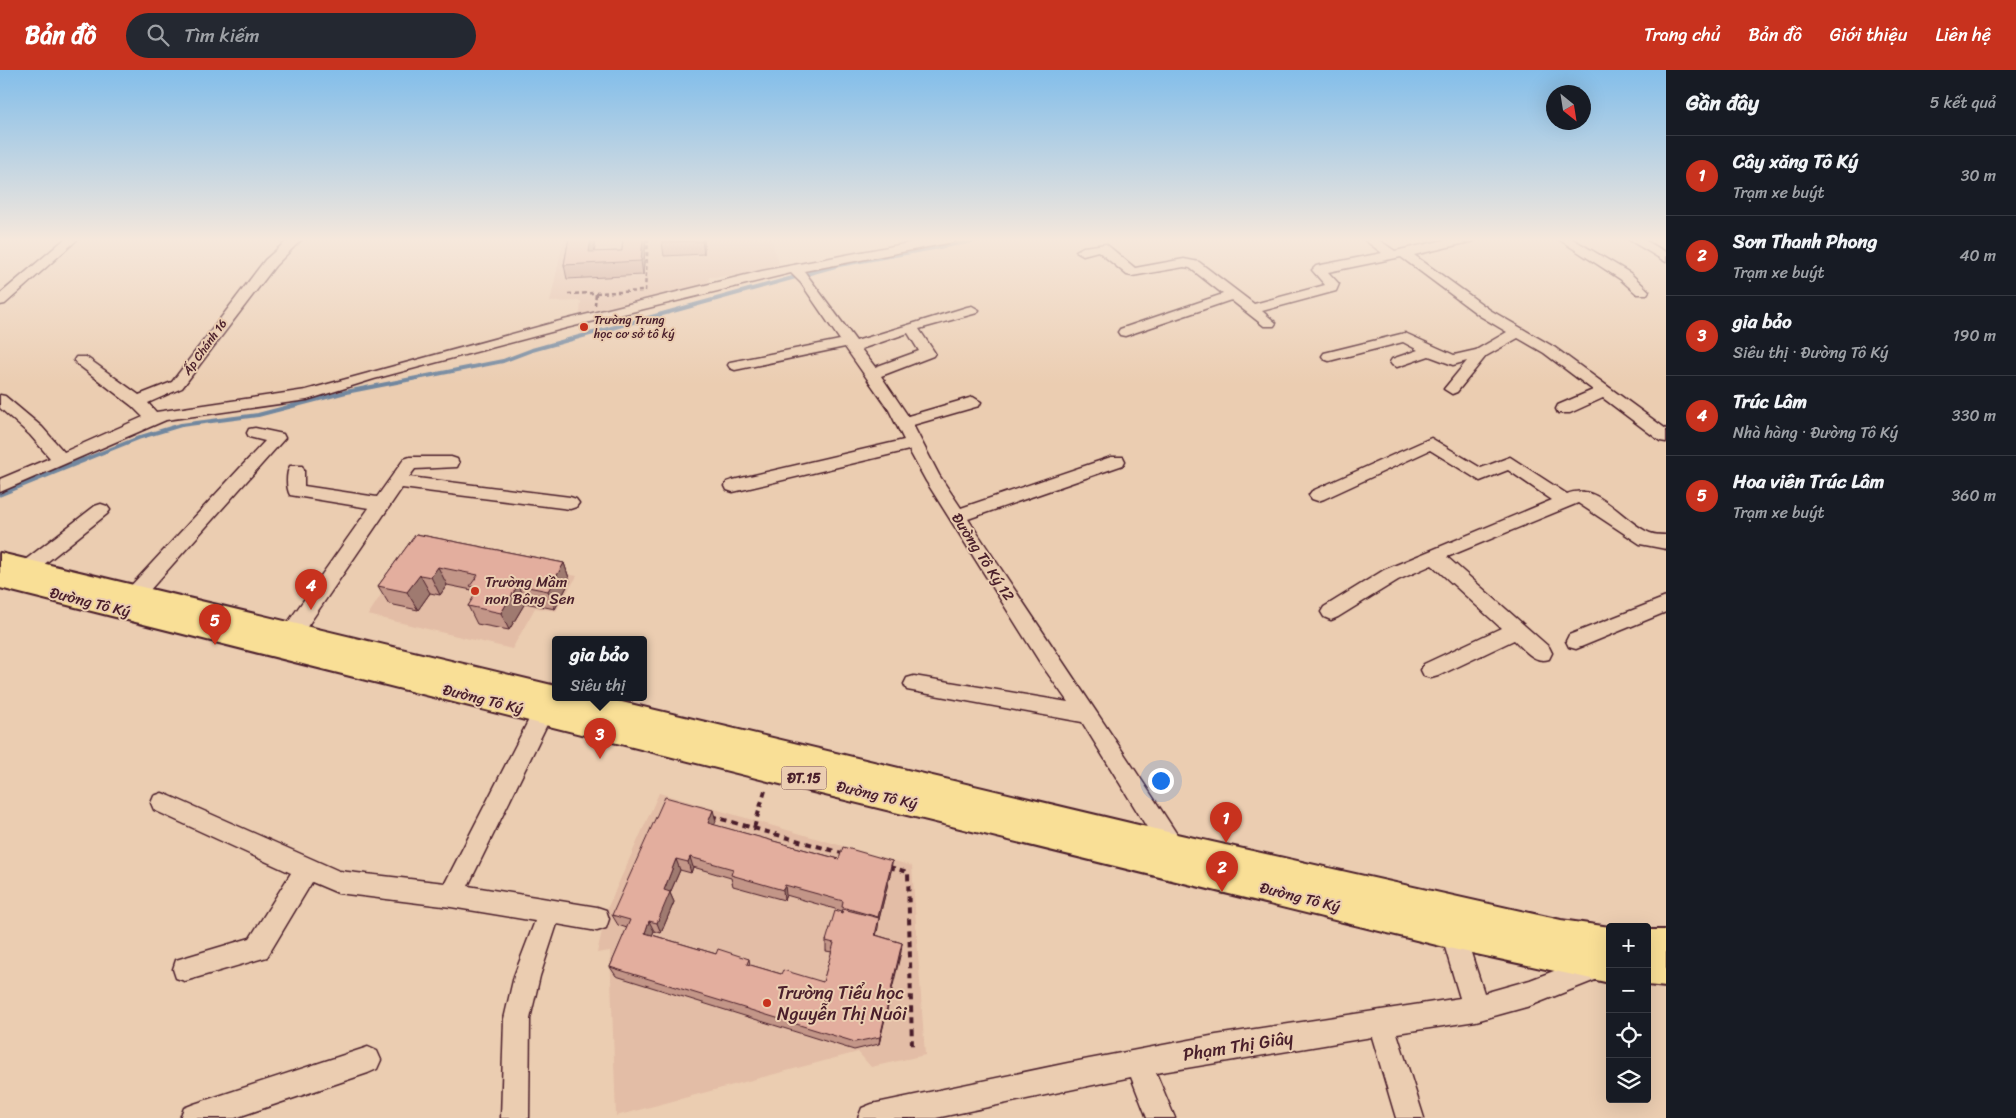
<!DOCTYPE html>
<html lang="vi">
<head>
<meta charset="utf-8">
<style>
  :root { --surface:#171b24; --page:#242831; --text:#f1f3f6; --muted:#9ea1a6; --line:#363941; --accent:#c8321e }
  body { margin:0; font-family:Sriracha,sans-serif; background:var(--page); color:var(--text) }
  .controls { position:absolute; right:15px; bottom:15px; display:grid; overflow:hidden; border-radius:5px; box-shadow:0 5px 20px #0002 }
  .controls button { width:45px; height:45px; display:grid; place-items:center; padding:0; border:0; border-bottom:1px solid var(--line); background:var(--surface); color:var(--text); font:25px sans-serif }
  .compass { position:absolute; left:1546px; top:15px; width:45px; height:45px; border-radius:50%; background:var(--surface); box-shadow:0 5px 20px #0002; rotate:150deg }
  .you { position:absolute; left:1160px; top:710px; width:18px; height:18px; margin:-12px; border:4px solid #fff; border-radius:50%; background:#1a73e8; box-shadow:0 0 0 8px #1a73e833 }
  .badge { display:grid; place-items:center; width:32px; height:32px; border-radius:50%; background:var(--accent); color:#fff; font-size:16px; font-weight:700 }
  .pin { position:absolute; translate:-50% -41px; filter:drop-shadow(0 1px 2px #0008) }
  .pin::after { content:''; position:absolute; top:26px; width:18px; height:15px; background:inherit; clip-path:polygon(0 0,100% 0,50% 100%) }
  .popup { position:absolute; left:552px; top:566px; width:95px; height:65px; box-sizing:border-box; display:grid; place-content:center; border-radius:5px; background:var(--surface); filter:drop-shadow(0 1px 4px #0005); font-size:16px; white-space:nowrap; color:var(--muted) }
  .popup b { font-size:19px; color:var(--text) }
  .popup::after { content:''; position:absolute; left:50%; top:100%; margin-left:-10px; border:10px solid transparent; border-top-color:var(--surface) }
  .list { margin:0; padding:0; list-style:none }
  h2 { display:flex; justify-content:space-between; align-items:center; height:65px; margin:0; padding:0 20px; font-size:21px }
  h2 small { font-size:16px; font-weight:400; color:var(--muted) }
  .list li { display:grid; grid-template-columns:32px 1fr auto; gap:15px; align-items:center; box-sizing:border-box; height:80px; padding:0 20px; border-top:1px solid var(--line) }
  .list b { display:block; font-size:19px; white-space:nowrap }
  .list p { margin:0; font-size:16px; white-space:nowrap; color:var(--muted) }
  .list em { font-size:16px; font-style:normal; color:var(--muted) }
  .icon { flex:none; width:28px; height:28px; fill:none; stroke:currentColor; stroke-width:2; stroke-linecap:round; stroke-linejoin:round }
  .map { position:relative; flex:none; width:1666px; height:1048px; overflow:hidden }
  header { display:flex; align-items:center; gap:30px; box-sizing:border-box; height:70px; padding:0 25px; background:var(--accent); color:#fff }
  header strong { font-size:24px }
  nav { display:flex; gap:28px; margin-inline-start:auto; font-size:18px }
  .search { width:350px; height:45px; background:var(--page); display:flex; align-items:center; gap:12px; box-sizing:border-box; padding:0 18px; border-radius:28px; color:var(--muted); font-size:19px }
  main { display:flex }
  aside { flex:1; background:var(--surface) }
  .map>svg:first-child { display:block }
  .built { fill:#e3bda6 }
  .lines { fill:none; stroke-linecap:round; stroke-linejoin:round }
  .stream-far1 { stroke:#71879f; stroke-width:4 }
  .stream { stroke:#71879f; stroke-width:5 }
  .minor-casing { stroke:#4a1f2b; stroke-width:3 }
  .major-casing { stroke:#4a1f2b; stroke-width:4 }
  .path-far1 { stroke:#4a1f2b; stroke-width:2.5; stroke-dasharray:4 3; stroke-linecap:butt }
  .path { stroke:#4a1f2b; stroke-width:4; stroke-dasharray:6 5; stroke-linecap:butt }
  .minor { fill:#ebcdb1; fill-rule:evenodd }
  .major { fill:#f9df96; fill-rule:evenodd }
  .wall { fill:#c39688; stroke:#4a1f2b; fill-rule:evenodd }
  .shaded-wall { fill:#9f7a6f; stroke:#4a1f2b }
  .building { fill:#e3ae9e; stroke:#4a1f2b }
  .poi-dot { fill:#c8321e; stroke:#ebcdb1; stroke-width:2 }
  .labels { text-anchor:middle; stroke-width:4; stroke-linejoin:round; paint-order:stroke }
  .far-poi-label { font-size:12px; fill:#4a1f2b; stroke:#ebcdb1; text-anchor:start }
  .far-street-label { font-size:12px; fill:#4a1f2b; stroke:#ebcdb1 }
  .shield { fill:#ebcdb1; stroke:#7a5353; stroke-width:1 }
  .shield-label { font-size:14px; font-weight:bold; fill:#4a1f2b }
  .street-label { font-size:15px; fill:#4a1f2b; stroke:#ebcdb1 }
  .poi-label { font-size:15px; fill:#4a1f2b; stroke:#ebcdb1; text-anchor:start }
  .near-poi-label { font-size:18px; fill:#4a1f2b; stroke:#ebcdb1; text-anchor:start }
  .near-street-label { font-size:18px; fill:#4a1f2b; stroke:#ebcdb1 }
</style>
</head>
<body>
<header>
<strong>Bản đồ</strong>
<div class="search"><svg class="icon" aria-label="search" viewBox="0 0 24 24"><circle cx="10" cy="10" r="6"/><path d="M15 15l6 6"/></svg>Tìm kiếm</div>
<nav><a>Trang chủ</a><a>Bản đồ</a><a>Giới thiệu</a><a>Liên hệ</a></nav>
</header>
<main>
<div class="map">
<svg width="1666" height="1048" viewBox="0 0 1666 1048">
  <rect width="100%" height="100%" fill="#ebcdb1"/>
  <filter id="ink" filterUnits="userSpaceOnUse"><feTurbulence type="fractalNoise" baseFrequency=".02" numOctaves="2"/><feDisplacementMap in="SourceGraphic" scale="10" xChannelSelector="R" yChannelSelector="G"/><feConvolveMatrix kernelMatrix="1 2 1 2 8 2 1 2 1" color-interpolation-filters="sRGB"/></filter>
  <g filter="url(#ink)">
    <path class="built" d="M 564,168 L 771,168 L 780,198 L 751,205 L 709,207 L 708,214 L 580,244 L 581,231 L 550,232 Z
      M 414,473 L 577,506 L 556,541 L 535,538 L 512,579 L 368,545 Z
      M 659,723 L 912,796 L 925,985 L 871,997 L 858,982 L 616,1046 L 610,881 L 597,883 L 607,839 Z"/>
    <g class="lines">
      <path class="stream-far1" d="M 81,391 L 141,367 L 181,355 L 258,345 L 346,322 L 503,291 L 532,280 L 839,195 L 989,168"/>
      <path class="stream" d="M 0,424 L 84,390"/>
      <g class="minor-casing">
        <path id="minor" d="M 66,168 L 79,168 L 5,234 L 0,235 L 0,224 Z
          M 290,168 L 303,168 L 275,196 L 182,318 L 148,333 L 156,342 L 306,320 L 556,252 L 762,201 L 935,168 L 959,168 L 953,172 L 804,201 L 856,271 L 967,237 L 972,236 L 979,240 L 977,243 L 919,259 L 935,283 L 933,286 L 881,306 L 908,346 L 973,327 L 981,332 L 979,336 L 913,355 L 939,405 L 961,438 L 1111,387 L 1123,387 L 1125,391 L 1123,395 L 968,449 C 1038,556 1111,662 1180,769 L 1183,777 L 1180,785 L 1172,788 L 1164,785 L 1082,652 L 907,620 L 904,614 L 907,608 L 914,606 L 1068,632 L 1041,594 L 926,411 L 909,380 L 733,422 L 727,420 L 725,416 L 727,412 L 733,410 L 904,370 L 889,340 L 845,277 L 735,300 L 730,298 L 728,295 L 730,292 L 840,270 L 801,213 L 791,203 L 566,258 L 374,309 L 307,330 L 166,350 L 0,422 L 0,409 L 50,388 L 30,365 L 0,338 L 0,325 L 5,326 L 42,357 L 64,382 L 143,347 L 132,336 L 76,293 L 74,290 L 76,287 L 86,287 L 139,325 L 172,312 L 265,190 ZM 908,263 L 919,281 L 875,297 L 861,279 Z
          M 1362,168 L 1376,168 L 1395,181 L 1453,168 L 1475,168 L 1474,171 L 1414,185 L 1490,240 L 1554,277 L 1666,359 L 1666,372 L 1660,371 L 1603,328 L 1570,343 L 1558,343 L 1556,339 L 1558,335 L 1593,320 L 1544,283 L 1518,268 L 1486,286 L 1457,322 L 1452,324 L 1444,319 L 1467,291 L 1453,295 L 1429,286 L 1397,297 L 1392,295 L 1390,292 L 1392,289 L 1418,280 L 1403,272 L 1329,291 L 1324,289 L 1322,286 L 1324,283 L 1405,263 L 1454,285 L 1476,280 L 1507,262 L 1480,246 L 1401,187 L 1328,202 L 1339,214 L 1336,221 L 1262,241 L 1276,253 L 1274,256 L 1264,256 L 1231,230 L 1125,266 L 1120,265 L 1118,262 L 1120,259 L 1223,224 L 1190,198 L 1184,197 L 1132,206 L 1127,205 L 1098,181 L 1083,185 L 1076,181 L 1083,177 L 1106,174 L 1135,198 L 1184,189 L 1199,192 L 1254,234 L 1325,215 L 1312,200 L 1316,196 L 1382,183 Z
          M 1557,168 L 1571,168 L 1630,203 L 1649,221 L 1647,224 L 1637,224 L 1620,209 Z
          M 1626,168 L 1641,168 L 1666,182 L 1666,192 Z
          M 255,358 L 283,364 L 285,368 L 141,530 L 134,532 L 127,530 L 125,525 L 127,520 L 265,371 L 249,367 L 247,363 L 249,359 Z
          M 1431,368 L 1481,398 L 1510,387 L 1567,424 C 1598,411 1624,453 1650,463 C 1655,465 1661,465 1666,465 L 1666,479 L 1640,474 L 1578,433 L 1447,487 L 1549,577 L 1552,583 L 1549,589 C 1534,594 1524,579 1514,570 L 1438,606 L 1431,608 L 1424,606 L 1421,600 L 1424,594 L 1501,558 L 1432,495 L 1398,510 L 1338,547 L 1331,550 L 1324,547 L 1321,542 L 1324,537 L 1384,500 L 1552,430 L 1508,400 L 1480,411 L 1430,380 L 1324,429 L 1318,431 L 1312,429 L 1309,425 L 1312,421 Z
          M 410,387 L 451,387 L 457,389 L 459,393 L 457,397 L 415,399 L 409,407 L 570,427 L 576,429 L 579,433 L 576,437 L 570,439 L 402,418 L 298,570 L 291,572 L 284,570 L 281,564 L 284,558 L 369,438 L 290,425 C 286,418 286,403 290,396 L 302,396 L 304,400 L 304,416 L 377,427 L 404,389 Z
          M 101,434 L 107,436 L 110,440 L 107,444 L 32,504 L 26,506 L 20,504 L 17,499 L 20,494 L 95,436 Z
          M 1666,527 L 1666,542 L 1576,579 L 1569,577 L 1566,571 L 1569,565 Z
          M 549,621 L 556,624 L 559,630 L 468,816 L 597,837 L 606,840 L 609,849 L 606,858 L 597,861 L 557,854 L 540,906 L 530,949 L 529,1048 L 501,1048 L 504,949 L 514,906 L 535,851 L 451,837 L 338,823 L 312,812 L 267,887 L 185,911 L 176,908 L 173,899 L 176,890 L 250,868 L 291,803 L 154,740 L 151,733 L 154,726 L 162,723 L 170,726 L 339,801 L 445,813 L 542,624 Z
          M 1453,852 L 1462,855 L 1484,923 L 1530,910 L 1599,884 L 1608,887 L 1610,892 L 1608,905 L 1530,936 L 1476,951 L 1397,963 L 1424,1048 L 1396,1048 L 1372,967 L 1156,1003 L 1175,1048 L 1147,1048 L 1131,1007 L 936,1048 L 858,1048 L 862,1038 L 872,1034 L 1068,993 L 1216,965 L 1460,928 L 1441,864 L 1444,855 Z
          M 368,977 L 377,981 L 381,990 L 377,999 L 368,1003 L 235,1048 L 180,1048 L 184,1038 L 194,1034 Z"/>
      </g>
      <g class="major-casing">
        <path id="major" d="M 0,483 L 556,616 L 556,628 L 605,628 L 1172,763 L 1561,850 L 1610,857 L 1610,913 L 1453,879 L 772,712 L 0,518 Z
          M 1647,860 L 1666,860 L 1666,917 L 1647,915 Z"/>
      </g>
      <path class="path-far1" d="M 568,224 L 645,221 L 648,168
        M 595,235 L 596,223"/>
      <path class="path" d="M 711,746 L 845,784
        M 754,758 L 766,717
        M 889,797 L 908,802 L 912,977"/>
      <use href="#minor" class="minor"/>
      <use href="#major" class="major"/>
    </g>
    <path class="wall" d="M 569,168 L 596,168 L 594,182 L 622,181 L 623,168 L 646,168 L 643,205 L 567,209 L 564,195 Z
      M 663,168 L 704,168 L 704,184 L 664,186 L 662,172 Z
      M 416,464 L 564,493 L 570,511 L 555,539 L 525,533 L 509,560 L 477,554 L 468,536 L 475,526 L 472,520 L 447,515 L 440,525 L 430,523 L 418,540 L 389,534 L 378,516 Z
      M 716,751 L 714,755 L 839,789 L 892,791 L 891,801 L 879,849 L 876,865 L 902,873 L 879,974 L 854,980 L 616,906 L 610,897 L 627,858 L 618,855 L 612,845 ZM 693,797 L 731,808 L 733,816 L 784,830 L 786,825 L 842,841 L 841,843 L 826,871 L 826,881 L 832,882 L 823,912 L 781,904 L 750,895 L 749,889 L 716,884 L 652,865 L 654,861 L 661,863 L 674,832 L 670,823 L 680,800 L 691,803 Z"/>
    <path class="shaded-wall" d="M 591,168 L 596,168 L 593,193 L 589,182 Z
      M 643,168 L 646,168 L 643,205 L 641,191 Z
      M 702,168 L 704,168 L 704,184 L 702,171 Z
      M 564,493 L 570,511 L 555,539 L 548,521 Z
      M 438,497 L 447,515 L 440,525 L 431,507 Z
      M 420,505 L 430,523 L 418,540 L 407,522 Z
      M 518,515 L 525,533 L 509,560 L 501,543 Z
      M 713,740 L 716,751 L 710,764 L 708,753 Z
      M 690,787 L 693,797 L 691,803 L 688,792 Z
      M 676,789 L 680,800 L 670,823 L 674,832 L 661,863 L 657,853 L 664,820 Z
      M 892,791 L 891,801 L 879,849 L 878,858 L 874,874 L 878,847 Z
      M 785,815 L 786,825 L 784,830 L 783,820 Z
      M 649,851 L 654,861 L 649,873 L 645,863 Z
      M 902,873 L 901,882 L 879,974 L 880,967 Z"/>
    <path class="building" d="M 569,168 L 591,168 L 589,182 L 622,181 L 623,168 L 643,168 L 641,191 L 564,195 Z
      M 663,168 L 702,168 L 702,171 L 662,172 Z
      M 416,464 L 564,493 L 548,521 L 518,515 L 501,543 L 468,536 L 479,518 L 470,516 L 478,505 L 438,497 L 431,507 L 420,505 L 407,522 L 378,516 Z
      M 665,727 L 713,740 L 708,753 L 839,789 L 843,777 L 892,791 L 878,847 L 842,837 L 843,831 L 785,815 L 783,820 L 731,805 L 733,799 L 690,787 L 688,792 L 676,789 L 664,820 L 670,822 L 657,853 L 649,851 L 645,863 L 716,884 L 718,879 L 749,889 L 747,894 L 781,904 L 783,900 L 823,912 L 834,873 L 826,871 L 835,841 L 842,843 L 843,839 L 879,848 L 875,865 L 902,873 L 880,967 L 855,972 L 610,897 L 630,850 L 612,845 Z"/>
  </g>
  <linearGradient id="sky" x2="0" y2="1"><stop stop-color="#83beea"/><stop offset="0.54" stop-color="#f6e8dc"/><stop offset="1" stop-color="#f6e8dc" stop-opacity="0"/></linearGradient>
  <rect width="1666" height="314" fill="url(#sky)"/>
  <g class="poi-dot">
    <circle cx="584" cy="257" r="5"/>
    <circle cx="475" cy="521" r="5"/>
    <circle cx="767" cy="933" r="5"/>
  </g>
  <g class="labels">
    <g class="far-poi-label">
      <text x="594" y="254">Trường Trung<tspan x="594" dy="14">học cơ sở tô ký</tspan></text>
    </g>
    <g class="far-street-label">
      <text transform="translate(205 277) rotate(-54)" y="4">Ấp Chánh 16</text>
    </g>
    <rect class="shield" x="781.5" y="696.5" width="45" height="23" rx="4"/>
    <g class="shield-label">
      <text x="804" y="713">ĐT.15</text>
    </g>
    <g class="street-label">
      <text transform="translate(983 487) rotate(57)" y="5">Đường Tô Ký 12</text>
      <text transform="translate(90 532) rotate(14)" y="5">Đường Tô Ký</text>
      <text transform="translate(483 629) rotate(14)" y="5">Đường Tô Ký</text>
      <text transform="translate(877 725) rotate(13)" y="5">Đường Tô Ký</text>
      <text transform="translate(1300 827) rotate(14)" y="5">Đường Tô Ký</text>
    </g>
    <g class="poi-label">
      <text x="485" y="517">Trường Mầm<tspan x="485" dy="17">non Bông Sen</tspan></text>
    </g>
    <g class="near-poi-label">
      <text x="777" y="929">Trường Tiểu học<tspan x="777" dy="21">Nguyễn Thị Nuôi</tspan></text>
    </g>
    <g class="near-street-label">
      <text transform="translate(1238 976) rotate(-9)" y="6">Phạm Thị Giây</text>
    </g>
  </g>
</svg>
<div class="controls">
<button>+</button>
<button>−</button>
<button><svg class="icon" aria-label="locate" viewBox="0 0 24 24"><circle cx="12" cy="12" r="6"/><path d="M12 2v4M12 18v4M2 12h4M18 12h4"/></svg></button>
<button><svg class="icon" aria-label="layers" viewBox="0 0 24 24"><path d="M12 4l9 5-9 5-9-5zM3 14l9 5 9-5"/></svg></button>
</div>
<svg class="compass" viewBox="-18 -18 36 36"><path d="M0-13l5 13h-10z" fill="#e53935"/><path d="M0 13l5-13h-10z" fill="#9ea1a6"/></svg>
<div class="you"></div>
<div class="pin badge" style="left:1226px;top:773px">1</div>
<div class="pin badge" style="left:1222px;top:822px">2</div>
<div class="pin badge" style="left:600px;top:689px">3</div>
<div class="popup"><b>gia bảo</b>Siêu thị</div>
<div class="pin badge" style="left:311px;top:540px">4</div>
<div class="pin badge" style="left:215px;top:575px">5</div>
</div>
<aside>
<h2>Gần đây<small>5 kết quả</small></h2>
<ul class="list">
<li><span class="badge">1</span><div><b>Cây xăng Tô Ký</b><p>Trạm xe buýt</p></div><em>30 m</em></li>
<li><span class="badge">2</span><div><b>Sơn Thanh Phong</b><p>Trạm xe buýt</p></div><em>40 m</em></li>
<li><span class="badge">3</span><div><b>gia bảo</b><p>Siêu thị · Đường Tô Ký</p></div><em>190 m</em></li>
<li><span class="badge">4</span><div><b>Trúc Lâm</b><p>Nhà hàng · Đường Tô Ký</p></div><em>330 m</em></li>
<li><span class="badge">5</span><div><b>Hoa viên Trúc Lâm</b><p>Trạm xe buýt</p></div><em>360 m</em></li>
</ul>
</aside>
</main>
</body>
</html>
